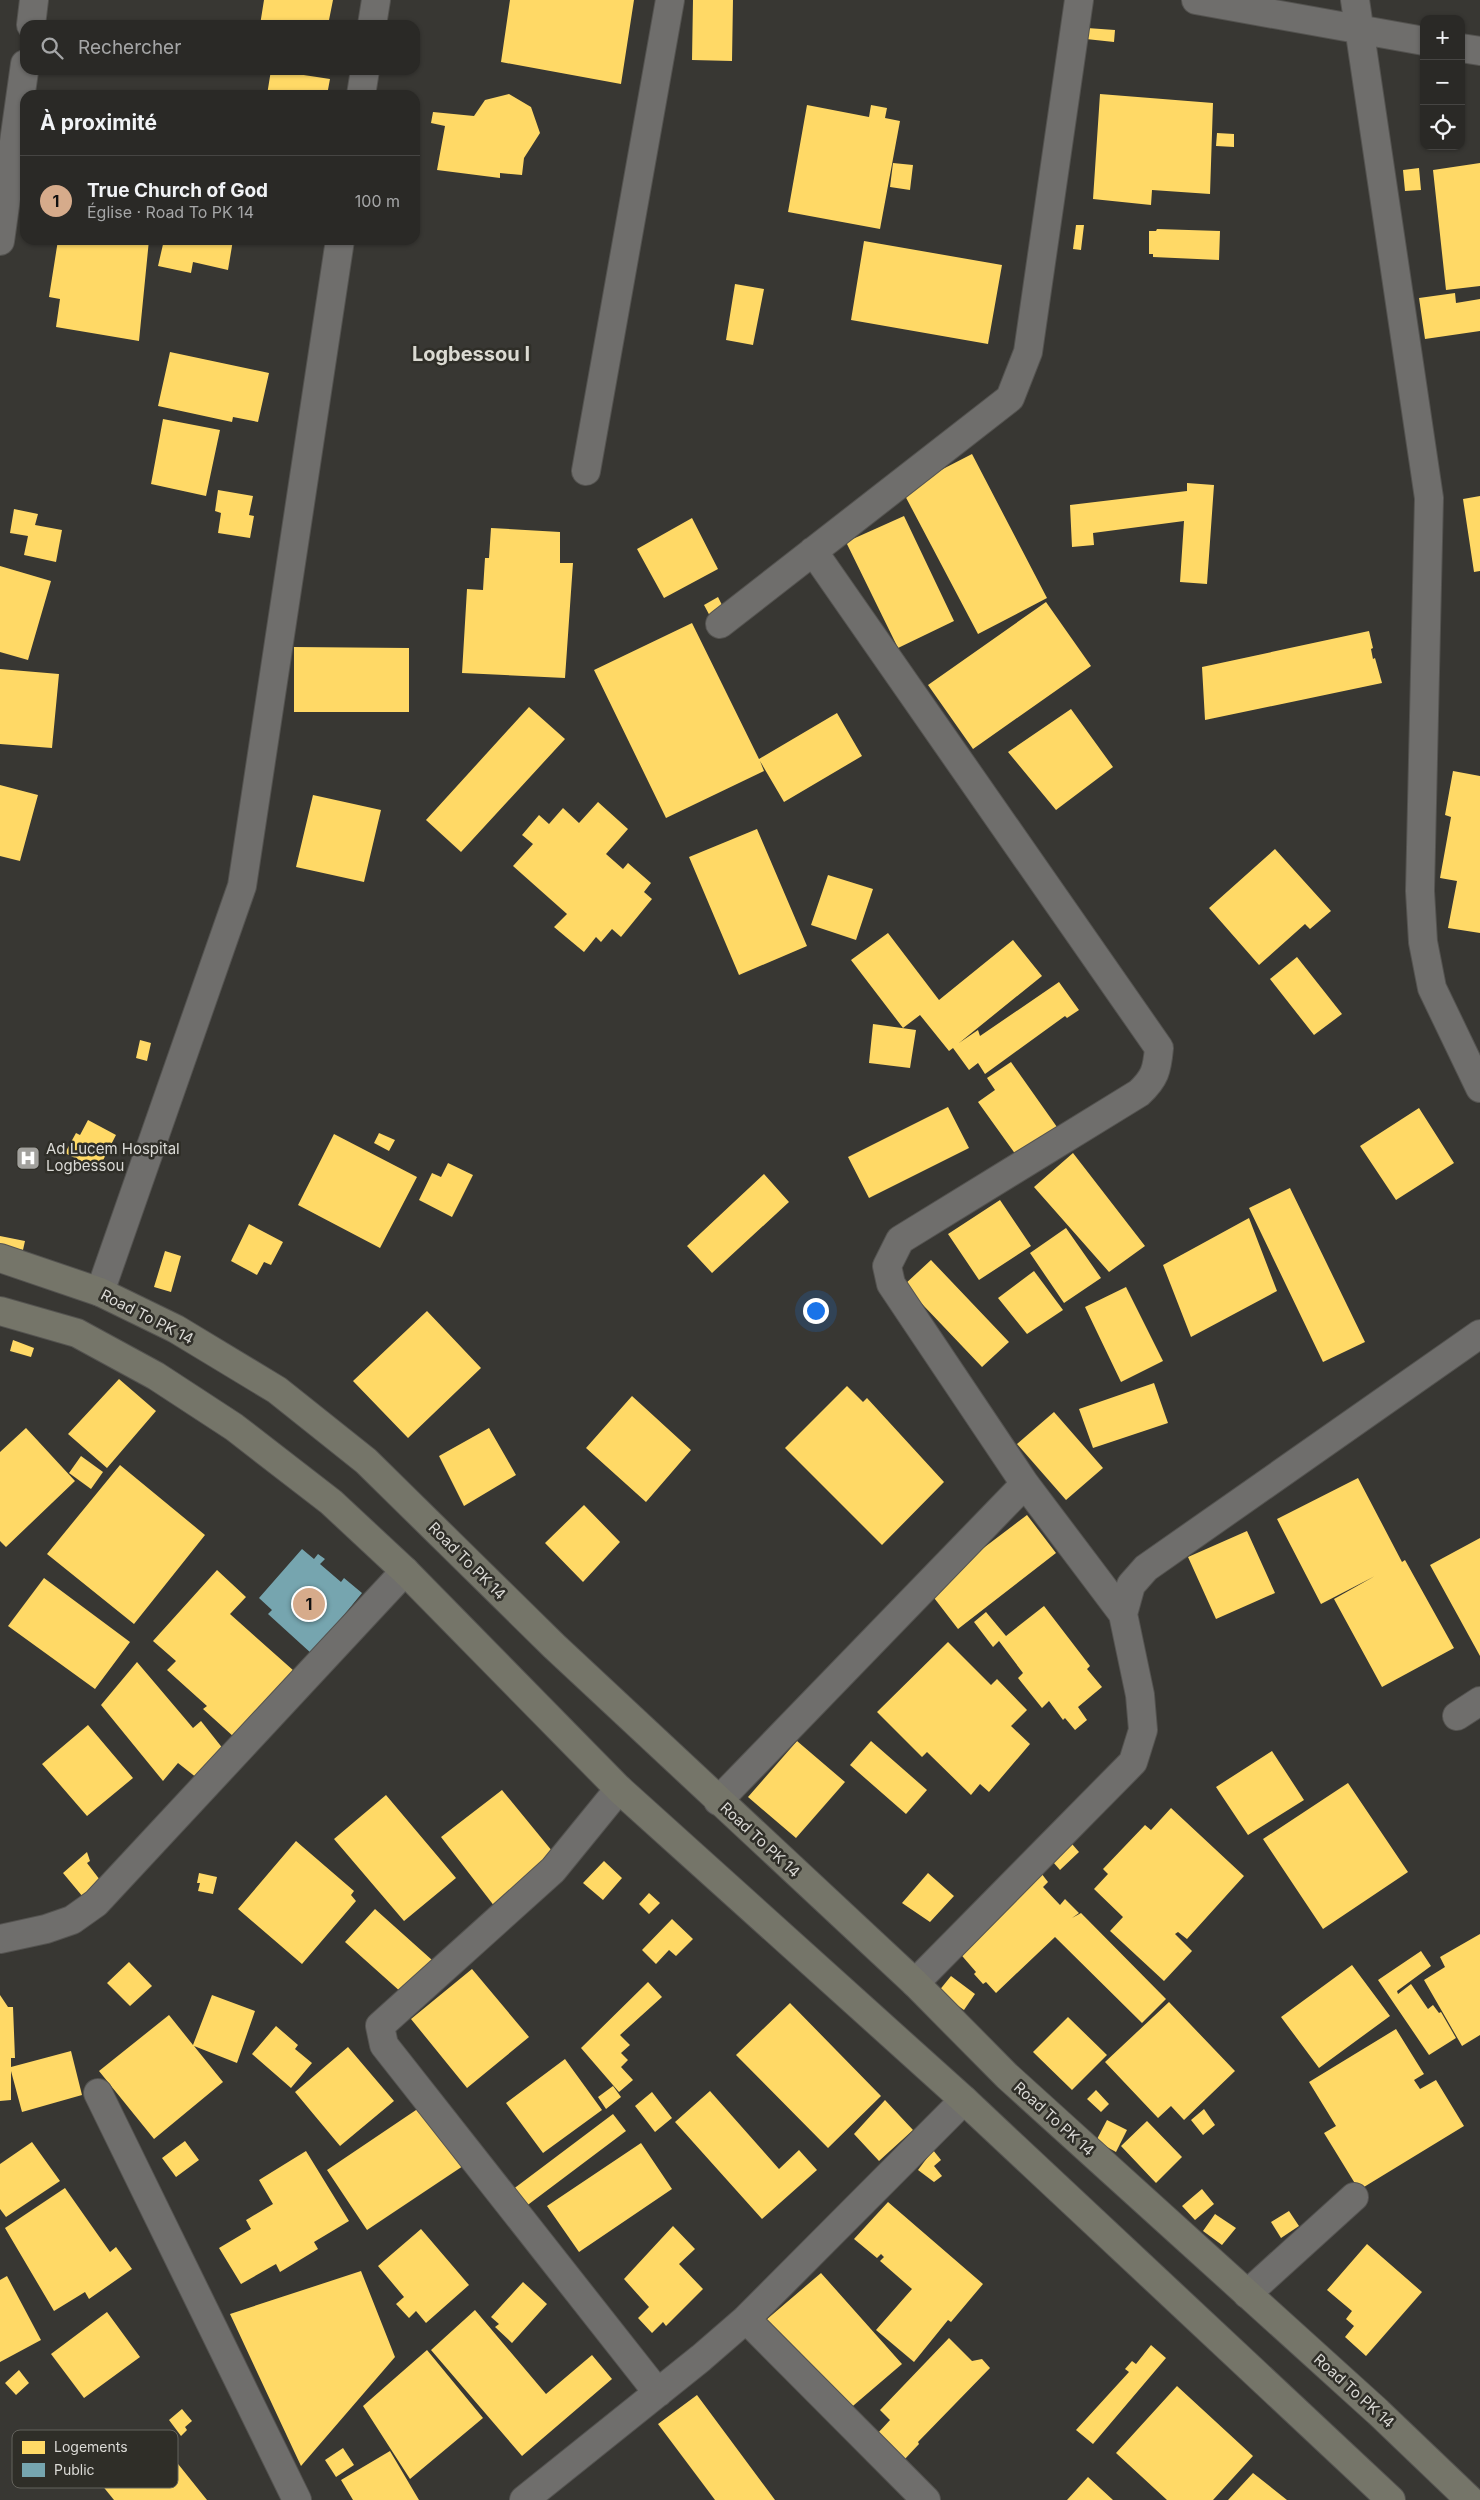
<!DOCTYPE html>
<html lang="fr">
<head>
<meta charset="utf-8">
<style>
  :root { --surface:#2a2926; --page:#32312e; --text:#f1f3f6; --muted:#a5a6a7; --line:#464543; --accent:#d6ab8b }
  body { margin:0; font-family:Inter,sans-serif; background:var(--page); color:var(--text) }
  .controls { position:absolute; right:15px; top:15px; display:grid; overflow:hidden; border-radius:10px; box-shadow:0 1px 4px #0004 }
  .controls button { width:45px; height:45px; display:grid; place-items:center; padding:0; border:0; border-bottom:1px solid var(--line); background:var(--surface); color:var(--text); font:25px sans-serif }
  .you { position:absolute; left:815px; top:1310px; width:18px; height:18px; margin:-12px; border:4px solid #fff; border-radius:50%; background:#1a73e8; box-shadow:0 0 0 8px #1a73e833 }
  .badge { display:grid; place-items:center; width:32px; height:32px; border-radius:50%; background:var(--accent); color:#111; font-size:16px; font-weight:700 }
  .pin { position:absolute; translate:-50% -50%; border:2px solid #fff; box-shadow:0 1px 5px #0006 }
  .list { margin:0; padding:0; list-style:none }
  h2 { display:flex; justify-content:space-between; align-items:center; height:65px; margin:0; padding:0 20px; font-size:21px }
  h2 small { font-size:16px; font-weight:400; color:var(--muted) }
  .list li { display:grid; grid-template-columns:32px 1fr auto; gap:15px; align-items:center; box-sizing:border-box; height:90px; padding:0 20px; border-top:1px solid var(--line) }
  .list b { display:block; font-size:19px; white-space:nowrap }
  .list p { margin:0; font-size:16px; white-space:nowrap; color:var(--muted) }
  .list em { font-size:16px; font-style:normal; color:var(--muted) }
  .icon { flex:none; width:28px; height:28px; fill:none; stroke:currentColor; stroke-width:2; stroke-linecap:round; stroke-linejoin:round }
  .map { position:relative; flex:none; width:1480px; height:2500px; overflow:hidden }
  .search { position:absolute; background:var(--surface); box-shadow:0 1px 4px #0004; left:20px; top:20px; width:400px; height:55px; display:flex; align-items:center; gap:12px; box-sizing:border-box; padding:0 18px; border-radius:15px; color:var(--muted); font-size:19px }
  .panel { position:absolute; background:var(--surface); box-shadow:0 1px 4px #0004; left:20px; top:90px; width:400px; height:155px; border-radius:15px }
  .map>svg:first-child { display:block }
  .homes { fill:#ffd966 }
  .public { fill:#76a5af }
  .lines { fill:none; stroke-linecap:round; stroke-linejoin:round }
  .minor-casing { stroke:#545350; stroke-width:30 }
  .major-casing { stroke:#545350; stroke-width:30 }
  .minor { stroke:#6f6e6c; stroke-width:28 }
  .major { stroke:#757569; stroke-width:28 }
  .labels { text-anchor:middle; stroke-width:5; stroke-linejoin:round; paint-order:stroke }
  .poi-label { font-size:15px; fill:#dbdad6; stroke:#2f2e28; text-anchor:start }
  .street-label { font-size:15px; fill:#dbdad6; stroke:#2f2e28 }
  .district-label { font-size:20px; font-weight:bold; fill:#dbdad2; stroke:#2f2e28 }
  .key { fill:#2f2e28; stroke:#63625c; stroke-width:1 }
  .key-label { font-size:14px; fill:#dbdad6 }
</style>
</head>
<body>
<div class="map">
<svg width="1480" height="2500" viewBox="0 0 1480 2500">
  <rect width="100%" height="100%" fill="#383733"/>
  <path class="homes" d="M 264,0 L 333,0 L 328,25 L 260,25 Z
    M 510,0 L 634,0 L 621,84 L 501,62 Z
    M 693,0 L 733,0 L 732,61 L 692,60 Z
    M 1087,28 L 1115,30 L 1114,42 L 1086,39 Z
    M 271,70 L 330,79 L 327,95 L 267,95 Z
    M 509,94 L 531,107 L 540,133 L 524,158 L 522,175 L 500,173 L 500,178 L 437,170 L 445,126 L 431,123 L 433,112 L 474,116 L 485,100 Z
    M 1100,94 L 1213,103 L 1210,194 L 1152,190 L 1151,205 L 1093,199 Z
    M 807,105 L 869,117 L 871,105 L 887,108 L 885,118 L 900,121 L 880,229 L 788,212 Z
    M 1217,133 L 1234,134 L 1234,147 L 1216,146 Z
    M 893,163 L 913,165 L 910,190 L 890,187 Z
    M 1480,163 L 1480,286 L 1446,290 L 1433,170 Z
    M 1419,168 L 1421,190 L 1405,191 L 1403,170 Z
    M 1076,225 L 1084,225 L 1081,250 L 1073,249 Z
    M 1157,229 L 1220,231 L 1219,260 L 1153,257 L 1153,254 L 1149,254 L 1149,231 L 1156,231 Z
    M 58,240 L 149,240 L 139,341 L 56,327 L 60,299 L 49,297 Z
    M 164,240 L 233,240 L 228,270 L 193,262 L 191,273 L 158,266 Z
    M 864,241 L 1002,265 L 988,344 L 851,320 Z
    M 735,284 L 764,289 L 753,345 L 726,340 Z
    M 1455,293 L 1456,303 L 1480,299 L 1480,331 L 1425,339 L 1419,298 Z
    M 170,352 L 269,373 L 258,422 L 233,417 L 232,422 L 158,406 Z
    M 163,419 L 220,430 L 206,496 L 151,484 Z
    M 972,454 L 1047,598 L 978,634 L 902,490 Z
    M 1187,483 L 1214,485 L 1207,584 L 1180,582 L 1184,521 L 1093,533 L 1094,545 L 1072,547 L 1070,505 L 1187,491 Z
    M 218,490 L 253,496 L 249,515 L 254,516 L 250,538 L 218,533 L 221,513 L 215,511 Z
    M 1480,496 L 1480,571 L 1474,572 L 1463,499 Z
    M 14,509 L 38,514 L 35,525 L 62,530 L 56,562 L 24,555 L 28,536 L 10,533 Z
    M 904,516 L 954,621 L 898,648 L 846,542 Z
    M 692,518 L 718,569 L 664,598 L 637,549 Z
    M 491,528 L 560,532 L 560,563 L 573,563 L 565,678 L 462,673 L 467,589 L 483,590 L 485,558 L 489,558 Z
    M 0,566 L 51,581 L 28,660 L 0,652 Z
    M 718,597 L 725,611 L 711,618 L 704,605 Z
    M 1046,602 L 1091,666 L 973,749 L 928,685 Z
    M 692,623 L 759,759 L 837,713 L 862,756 L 784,802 L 760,761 L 764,771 L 666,818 L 594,670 Z
    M 1369,631 L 1373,648 L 1371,649 L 1373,659 L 1375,658 L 1382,683 L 1205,720 L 1202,667 Z
    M 294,647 L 409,648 L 409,712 L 294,712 Z
    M 0,669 L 59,674 L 52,748 L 0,744 Z
    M 529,707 L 565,739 L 461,852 L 426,820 Z
    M 1071,709 L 1113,767 L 1056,810 L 1008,752 Z
    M 1453,771 L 1480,776 L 1480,933 L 1448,928 L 1457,881 L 1440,878 L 1451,817 L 1445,815 Z
    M 0,785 L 38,795 L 20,861 L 0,856 Z
    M 313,795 L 381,810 L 364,882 L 296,867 Z
    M 598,802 L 628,829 L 606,854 L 623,869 L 628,863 L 651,883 L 644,892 L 652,899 L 621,937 L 612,929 L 601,942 L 596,937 L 584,952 L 554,927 L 567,914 L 513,866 L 533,844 L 522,835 L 539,815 L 549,824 L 563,808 L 579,823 Z
    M 757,829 L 807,946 L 739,975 L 689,857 Z
    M 1275,849 L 1331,911 L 1310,929 L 1305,924 L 1259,965 L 1209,908 Z
    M 828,875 L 873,889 L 856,940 L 811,925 Z
    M 888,933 L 939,1000 L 1013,940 L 1042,976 L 959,1043 L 978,1030 L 980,1036 L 1059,982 L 1079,1010 L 1067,1018 L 1065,1016 L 985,1074 L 978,1063 L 969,1070 L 953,1048 L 949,1051 L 920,1015 L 903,1028 L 851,960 Z
    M 1297,957 L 1342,1014 L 1314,1035 L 1270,979 Z
    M 873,1024 L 916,1030 L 910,1068 L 869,1063 Z
    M 140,1040 L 151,1043 L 147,1061 L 136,1058 Z
    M 1011,1062 L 1057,1127 L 1016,1155 L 978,1102 L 995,1090 L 987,1078 Z
    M 948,1107 L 969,1148 L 869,1198 L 848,1157 Z
    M 1419,1108 L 1454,1163 L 1396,1200 L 1360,1146 Z
    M 88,1120 L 116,1135 L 98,1170 L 65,1153 L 76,1133 L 80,1135 Z
    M 379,1133 L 395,1140 L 389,1151 L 374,1143 Z
    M 334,1134 L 417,1177 L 380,1248 L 298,1205 Z
    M 1073,1153 L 1145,1246 L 1109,1272 L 1034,1187 Z
    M 448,1163 L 473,1175 L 452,1217 L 419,1200 L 432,1173 L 441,1177 Z
    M 764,1174 L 789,1202 L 712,1273 L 687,1246 Z
    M 1290,1188 L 1365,1342 L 1323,1362 L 1249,1208 Z
    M 1000,1200 L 1031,1246 L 979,1280 L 948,1234 Z
    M 1249,1218 L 1277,1291 L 1191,1337 L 1163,1265 Z
    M 249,1224 L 283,1242 L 271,1265 L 264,1262 L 257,1275 L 231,1261 Z
    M 1066,1228 L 1101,1278 L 1064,1303 L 1030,1253 Z
    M 0,1236 L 25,1241 L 23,1250 L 0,1245 Z
    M 165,1251 L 181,1256 L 171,1292 L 154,1287 Z
    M 931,1260 L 1009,1342 L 982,1367 L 904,1285 Z
    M 1034,1271 L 1063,1310 L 1027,1334 L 998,1298 Z
    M 1126,1287 L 1163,1361 L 1121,1382 L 1085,1307 Z
    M 427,1311 L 481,1368 L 408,1438 L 353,1381 Z
    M 13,1340 L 34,1348 L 31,1357 L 10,1351 Z
    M 119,1379 L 156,1411 L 107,1468 L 68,1434 Z
    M 1154,1383 L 1168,1423 L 1093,1448 L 1079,1409 Z
    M 847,1386 L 863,1402 L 867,1398 L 944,1482 L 882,1545 L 785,1448 Z
    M 632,1396 L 691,1450 L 646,1502 L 586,1448 Z
    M 1054,1412 L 1103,1468 L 1066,1500 L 1017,1444 Z
    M 26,1428 L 75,1481 L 6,1547 L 0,1541 L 0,1452 Z
    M 489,1428 L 516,1475 L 464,1506 L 439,1456 Z
    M 81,1456 L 103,1472 L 91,1489 L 69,1473 Z
    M 120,1465 L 205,1535 L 134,1624 L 47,1554 Z
    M 1358,1478 L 1402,1562 L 1405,1560 L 1454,1648 L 1382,1687 L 1334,1599 L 1375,1576 L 1321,1604 L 1277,1519 Z
    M 584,1505 L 620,1542 L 583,1582 L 545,1543 Z
    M 1027,1515 L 1056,1553 L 958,1629 L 928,1590 Z
    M 1247,1531 L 1275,1593 L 1216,1619 L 1188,1557 Z
    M 1480,1538 L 1480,1656 L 1430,1565 Z
    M 217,1570 L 246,1597 L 230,1614 L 294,1671 L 234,1737 L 203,1709 L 207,1706 L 167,1670 L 176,1661 L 153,1641 Z
    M 44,1578 L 130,1642 L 95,1689 L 8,1626 Z
    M 1044,1606 L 1090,1666 L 1087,1669 L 1102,1687 L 1078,1707 L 1087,1720 L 1075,1730 L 1065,1718 L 1063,1720 L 1049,1701 L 1042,1708 L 1018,1678 L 1023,1673 L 999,1641 L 993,1647 L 974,1622 L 986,1612 L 1006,1636 Z
    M 948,1642 L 991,1685 L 997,1679 L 1027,1710 L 1011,1726 L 1030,1744 L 989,1792 L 980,1784 L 971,1795 L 927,1752 L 922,1757 L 877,1712 Z
    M 137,1662 L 193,1728 L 201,1721 L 224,1750 L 197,1778 L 178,1763 L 163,1781 L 101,1705 Z
    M 88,1725 L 133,1778 L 87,1816 L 42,1764 Z
    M 797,1741 L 845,1782 L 796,1838 L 748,1797 Z
    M 871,1741 L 927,1790 L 906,1814 L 850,1765 Z
    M 1272,1751 L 1304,1800 L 1248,1835 L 1216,1787 Z
    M 1348,1783 L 1408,1872 L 1323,1929 L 1263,1839 Z
    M 502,1790 L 557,1857 L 495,1907 L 441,1837 Z
    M 386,1795 L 456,1878 L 404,1921 L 334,1839 Z
    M 1171,1808 L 1244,1876 L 1187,1939 L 1178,1932 L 1175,1934 L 1192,1951 L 1164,1981 L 1110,1931 L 1123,1917 L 1094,1889 L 1108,1874 L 1103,1869 L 1145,1825 L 1151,1830 Z
    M 296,1841 L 354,1891 L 351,1895 L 356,1901 L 302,1964 L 238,1909 Z
    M 1072,1844 L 1079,1852 L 1060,1870 L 1053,1862 Z
    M 87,1852 L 90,1861 L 87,1863 L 100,1880 L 83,1897 L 63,1873 Z
    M 604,1861 L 622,1878 L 603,1900 L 583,1883 Z
    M 199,1873 L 217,1877 L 213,1894 L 198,1891 L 200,1883 L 197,1883 Z
    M 928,1873 L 954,1896 L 930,1922 L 902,1903 Z
    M 1041,1873 L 1048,1882 L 1043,1887 L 1060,1905 L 1065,1899 L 1079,1913 L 1072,1918 L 1081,1913 L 1166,1999 L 1142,2023 L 1055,1937 L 996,1993 L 986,1982 L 983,1984 L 974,1974 L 976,1972 L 957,1950 Z
    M 649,1893 L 660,1903 L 649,1914 L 639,1904 Z
    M 375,1909 L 432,1960 L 402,1993 L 345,1942 Z
    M 672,1919 L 693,1939 L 676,1956 L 669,1950 L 656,1964 L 642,1950 Z
    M 1480,1934 L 1480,2035 L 1462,2046 L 1424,1980 L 1445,1967 L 1440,1957 Z
    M 1421,1951 L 1431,1966 L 1397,1991 L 1398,1994 L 1411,1984 L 1428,2009 L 1433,2005 L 1439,2013 L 1441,2012 L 1456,2038 L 1429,2055 L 1378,1980 Z
    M 129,1962 L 152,1986 L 130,2006 L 107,1983 Z
    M 1352,1965 L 1390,2016 L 1319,2068 L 1281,2017 Z
    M 472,1969 L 529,2037 L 467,2088 L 411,2019 Z
    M 951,1976 L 975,1994 L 964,2010 L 938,1992 Z
    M 648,1982 L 662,1997 L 620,2035 L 630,2045 L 621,2053 L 628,2060 L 621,2067 L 633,2080 L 619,2092 L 581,2048 Z
    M 0,1995 L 8,2007 L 13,2007 L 15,2058 L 11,2058 L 11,2067 L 71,2051 L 82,2095 L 22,2112 L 11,2071 L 11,2100 L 0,2101 Z
    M 212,1995 L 255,2011 L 237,2063 L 194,2046 L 223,2082 L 154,2139 L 99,2071 L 169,2015 L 193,2045 Z
    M 1169,2002 L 1235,2071 L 1184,2120 L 1171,2106 L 1158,2118 L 1105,2062 Z
    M 790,2003 L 881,2096 L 828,2148 L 736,2055 Z
    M 1068,2017 L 1107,2055 L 1072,2090 L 1033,2052 Z
    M 276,2026 L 298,2045 L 295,2049 L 312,2063 L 291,2088 L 252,2054 Z
    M 1396,2029 L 1424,2074 L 1414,2080 L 1420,2089 L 1436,2080 L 1464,2126 L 1359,2190 L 1324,2133 L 1336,2126 L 1309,2082 Z
    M 348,2047 L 394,2101 L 340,2146 L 295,2092 Z
    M 565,2059 L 602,2110 L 543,2153 L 506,2103 Z
    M 613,2086 L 621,2097 L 606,2109 L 598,2097 Z
    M 1096,2090 L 1109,2104 L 1101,2112 L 1087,2099 Z
    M 710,2091 L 779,2169 L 799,2150 L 817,2170 L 762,2219 L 675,2122 Z
    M 652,2092 L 672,2118 L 655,2132 L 635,2106 Z
    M 885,2100 L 913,2130 L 879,2161 L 854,2134 Z
    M 422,2106 L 463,2166 L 367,2230 L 327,2170 Z
    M 1204,2109 L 1215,2125 L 1203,2135 L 1191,2120 Z
    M 613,2114 L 626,2131 L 525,2207 L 512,2190 Z
    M 1107,2120 L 1127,2130 L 1116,2152 L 1096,2141 Z
    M 1147,2121 L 1182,2157 L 1156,2183 L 1121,2146 Z
    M 185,2141 L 199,2160 L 176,2177 L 162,2158 Z
    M 32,2142 L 60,2181 L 6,2217 L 0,2209 L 0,2164 Z
    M 641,2143 L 672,2189 L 579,2252 L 547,2206 Z
    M 933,2150 L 941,2160 L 934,2166 L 942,2176 L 934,2182 L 918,2170 Z
    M 306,2151 L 349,2221 L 314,2242 L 318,2249 L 280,2272 L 276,2264 L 241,2284 L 219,2248 L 251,2229 L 246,2220 L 273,2204 L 259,2180 Z
    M 65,2188 L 110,2252 L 116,2247 L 132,2269 L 89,2299 L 85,2292 L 54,2311 L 5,2228 Z
    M 1202,2189 L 1214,2204 L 1195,2220 L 1182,2206 Z
    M 888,2202 L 983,2284 L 951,2322 L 948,2320 L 914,2362 L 876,2330 L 912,2289 L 880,2261 L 884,2257 L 881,2254 L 877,2258 L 854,2239 Z
    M 1289,2211 L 1299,2226 L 1281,2238 L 1271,2222 Z
    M 1215,2214 L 1236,2228 L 1222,2245 L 1203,2231 Z
    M 673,2226 L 695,2249 L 679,2264 L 703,2289 L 666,2326 L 663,2322 L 652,2333 L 638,2318 L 649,2307 L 624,2279 Z
    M 421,2229 L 469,2285 L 426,2323 L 416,2311 L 409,2318 L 396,2304 L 404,2297 L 378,2266 Z
    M 1367,2244 L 1422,2292 L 1366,2356 L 1345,2337 L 1354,2326 L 1346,2319 L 1352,2311 L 1327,2290 Z
    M 361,2271 L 395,2357 L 301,2466 L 230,2314 Z
    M 821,2273 L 902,2364 L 847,2411 L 766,2320 Z
    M 7,2276 L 41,2340 L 0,2362 L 0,2280 Z
    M 523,2282 L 547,2304 L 512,2343 L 495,2327 L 499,2324 L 491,2317 Z
    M 475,2310 L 546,2394 L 592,2355 L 612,2379 L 522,2456 L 431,2350 Z
    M 107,2312 L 140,2357 L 84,2398 L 51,2354 Z
    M 949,2338 L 972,2361 L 982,2359 L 990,2368 L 918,2442 L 919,2444 L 904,2460 L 877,2434 L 890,2420 L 880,2410 Z
    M 1151,2345 L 1166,2358 L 1093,2444 L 1076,2430 L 1129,2372 L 1125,2369 L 1132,2361 L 1136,2364 Z
    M 427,2350 L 483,2418 L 410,2479 L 363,2406 Z
    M 19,2370 L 29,2383 L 16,2395 L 5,2383 Z
    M 1177,2386 L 1253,2456 L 1213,2500 L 1167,2500 L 1116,2453 Z
    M 697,2395 L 775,2500 L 715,2500 L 658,2424 Z
    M 182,2409 L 192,2421 L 185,2427 L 187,2430 L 181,2436 L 169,2420 Z
    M 158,2439 L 207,2500 L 114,2500 L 101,2484 Z
    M 343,2448 L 354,2465 L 336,2477 L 325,2460 Z
    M 390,2451 L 419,2500 L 353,2500 L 341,2480 Z
    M 1253,2473 L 1287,2500 L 1228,2500 Z
    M 1088,2477 L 1113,2500 L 1067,2500 Z"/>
  <path class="public" d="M 302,1549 L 314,1559 L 318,1554 L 325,1559 L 320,1564 L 341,1582 L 344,1578 L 362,1593 L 312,1654 L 268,1614 L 272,1610 L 259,1598 Z"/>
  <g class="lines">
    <g class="minor-casing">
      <path id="minor" d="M 1196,0 L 1424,41
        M 1355,0 L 1429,498 L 1420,891 L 1423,942 L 1432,988 L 1480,1088
        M 31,25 L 34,0
        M 372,25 L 376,0
        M 1461,48 L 1480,51
        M 361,95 L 365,70
        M 0,241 L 25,64
        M 586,471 L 670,0
        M 813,551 L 1159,1048 C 1157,1070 1155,1078 1139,1093 L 900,1240 L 887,1266 L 891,1284 L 1025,1484 L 1123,1614
        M 720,624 L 1010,398 L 1028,352 L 1079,0
        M 100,1292 L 242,886 L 340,240
        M 1457,1716 L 1480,1701
        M 619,1789 L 553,1870 L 380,2026 L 384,2045 L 658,2393
        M 718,1801 L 1025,1484
        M 0,1939 L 46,1929 L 72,1920 L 96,1903 L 405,1571
        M 915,1983 L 1133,1762 L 1143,1730 L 1140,1695 L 1123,1614 L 1131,1585 L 1146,1568 L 1480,1334
        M 98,2093 L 297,2500
        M 1247,2294 L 1354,2197
        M 746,2319 L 926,2500
        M 524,2500 L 701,2358 L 746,2319 L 964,2100"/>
    </g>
    <g class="major-casing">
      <path id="major" d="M 0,1258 L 100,1292 L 176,1329 L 277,1390 L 366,1461 L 554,1646 L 915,1983 L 1007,2076 L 1378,2412 L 1470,2500
        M 0,1311 L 77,1333 L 156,1376 L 234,1427 L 331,1502 L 405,1571 L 619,1789 L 964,2100 L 1391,2500"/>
    </g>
    <use href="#minor" class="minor"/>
    <use href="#major" class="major"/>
  </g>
  <defs>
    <g id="hospital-square" transform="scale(1.25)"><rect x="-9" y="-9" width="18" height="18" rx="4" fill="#a2a19d" stroke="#2f2e28"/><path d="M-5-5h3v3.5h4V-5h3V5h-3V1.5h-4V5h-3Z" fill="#fff"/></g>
  </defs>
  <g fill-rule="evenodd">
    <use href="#hospital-square" x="28" y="1158"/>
  </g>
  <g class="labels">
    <g class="poi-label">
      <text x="46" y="1154">Ad Lucem Hospital<tspan x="46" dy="17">Logbessou</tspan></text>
    </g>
    <g class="street-label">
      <text transform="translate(147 1317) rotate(27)" y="5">Road To PK 14</text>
      <text transform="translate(467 1561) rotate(45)" y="5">Road To PK 14</text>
      <text transform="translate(760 1840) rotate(43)" y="5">Road To PK 14</text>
      <text transform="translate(1054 2119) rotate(42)" y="5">Road To PK 14</text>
      <text transform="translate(1354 2391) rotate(42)" y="5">Road To PK 14</text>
    </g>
    <g class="district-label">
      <text x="471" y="361">Logbessou I</text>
    </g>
  </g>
  <rect x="12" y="2430" width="166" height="58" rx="8" class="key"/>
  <rect x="22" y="2441" width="23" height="13" fill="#ffd966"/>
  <rect x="22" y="2463" width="23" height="14" fill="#76a5af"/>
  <g class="key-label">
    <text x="54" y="2452">Logements</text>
    <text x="54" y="2475">Public</text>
  </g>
</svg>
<div class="controls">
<button>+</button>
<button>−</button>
<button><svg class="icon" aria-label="locate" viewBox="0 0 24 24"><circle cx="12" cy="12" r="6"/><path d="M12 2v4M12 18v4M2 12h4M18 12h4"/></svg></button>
</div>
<div class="you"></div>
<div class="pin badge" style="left:309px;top:1604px">1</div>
<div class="search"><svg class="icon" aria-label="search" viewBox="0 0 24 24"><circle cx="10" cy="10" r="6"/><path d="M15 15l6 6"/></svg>Rechercher</div>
<section class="panel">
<h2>À proximité<small></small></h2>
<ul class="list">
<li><span class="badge">1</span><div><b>True Church of God</b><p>Église · Road To PK 14</p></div><em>100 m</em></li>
</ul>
</section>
</div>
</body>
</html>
